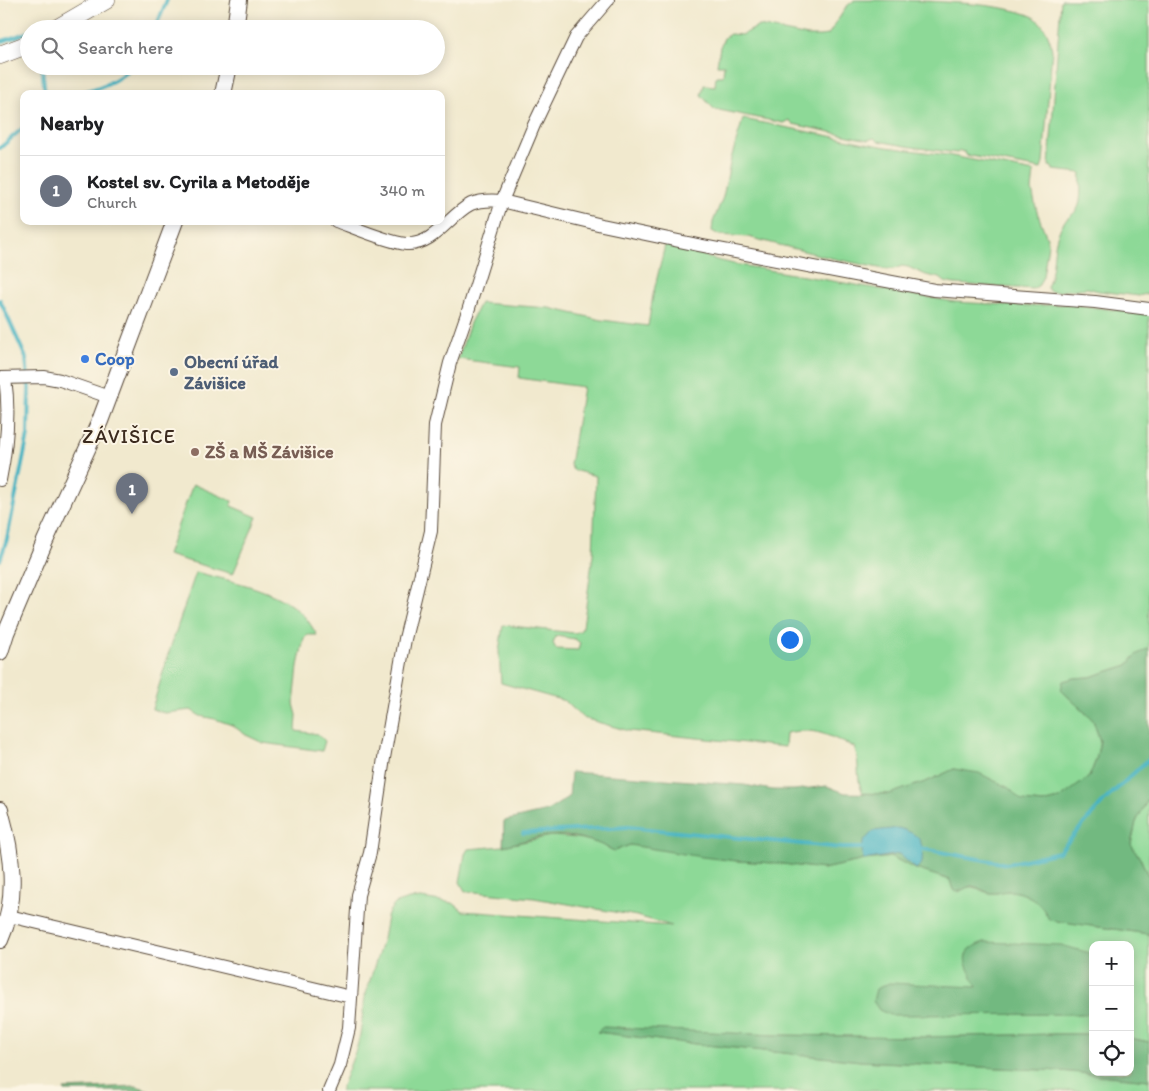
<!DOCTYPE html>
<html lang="en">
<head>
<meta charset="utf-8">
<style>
  :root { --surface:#fff; --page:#f6f6f6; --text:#202124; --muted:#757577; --line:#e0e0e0; --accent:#d1495b }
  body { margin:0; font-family:Itim,sans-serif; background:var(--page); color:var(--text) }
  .controls { position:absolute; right:15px; bottom:15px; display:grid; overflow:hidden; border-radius:10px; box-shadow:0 2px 12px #0003 }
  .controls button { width:45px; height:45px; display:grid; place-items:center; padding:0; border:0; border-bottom:1px solid var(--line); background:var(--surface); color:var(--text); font:25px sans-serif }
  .you { position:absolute; left:789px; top:639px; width:18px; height:18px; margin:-12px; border:4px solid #fff; border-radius:50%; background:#1a73e8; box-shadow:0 0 0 8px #1a73e833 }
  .badge { display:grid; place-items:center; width:32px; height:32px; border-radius:50%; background:var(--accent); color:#fff; font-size:16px; font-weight:700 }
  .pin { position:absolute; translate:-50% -41px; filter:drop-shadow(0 1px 2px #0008) }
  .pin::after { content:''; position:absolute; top:26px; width:18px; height:15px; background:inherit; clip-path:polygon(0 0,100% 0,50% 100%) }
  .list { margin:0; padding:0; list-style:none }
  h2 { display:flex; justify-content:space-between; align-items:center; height:65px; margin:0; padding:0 20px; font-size:21px }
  h2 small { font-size:16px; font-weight:400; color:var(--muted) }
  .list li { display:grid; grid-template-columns:32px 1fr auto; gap:15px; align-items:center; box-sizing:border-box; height:70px; padding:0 20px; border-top:1px solid var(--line) }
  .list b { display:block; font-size:19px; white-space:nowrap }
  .list p { margin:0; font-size:16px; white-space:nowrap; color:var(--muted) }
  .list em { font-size:16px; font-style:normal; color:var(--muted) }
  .icon { flex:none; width:28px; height:28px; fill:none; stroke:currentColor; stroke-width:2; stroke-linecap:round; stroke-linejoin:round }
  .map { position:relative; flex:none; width:1149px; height:1091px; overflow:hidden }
  .search { position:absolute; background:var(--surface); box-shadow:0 2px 12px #0003; left:20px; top:20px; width:425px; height:55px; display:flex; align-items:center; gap:12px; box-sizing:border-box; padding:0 18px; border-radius:28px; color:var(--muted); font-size:19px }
  .panel { position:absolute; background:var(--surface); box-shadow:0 2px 12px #0003; left:20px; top:90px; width:425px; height:135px; border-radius:10px }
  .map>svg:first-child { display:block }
  .green { fill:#8dd997; stroke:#64825a; fill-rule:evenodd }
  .forest { fill:#72b980; stroke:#56724f }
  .water { fill:#47b4c2; stroke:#416f70 }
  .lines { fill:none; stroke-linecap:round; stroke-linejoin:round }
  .stream { stroke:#47b4c2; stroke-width:4 }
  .minor-casing { stroke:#564738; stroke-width:14 }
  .tertiary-casing { stroke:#564738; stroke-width:18 }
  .secondary-casing { stroke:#564738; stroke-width:19 }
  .minor { stroke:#fff; stroke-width:12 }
  .tertiary { stroke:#fff; stroke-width:16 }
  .secondary { stroke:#fff; stroke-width:18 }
  .shop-dot { fill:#3f7fe0; stroke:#fcf5e5; stroke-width:2 }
  .service-dot { fill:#5c6f8a; stroke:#fcf5e5; stroke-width:2 }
  .education-dot { fill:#8d6e63; stroke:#fcf5e5; stroke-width:2 }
  .labels { text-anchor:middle; stroke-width:4; stroke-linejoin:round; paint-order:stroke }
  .shop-label { font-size:18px; font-weight:bold; fill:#366cbe; stroke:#fcf5e5; text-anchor:start }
  .service-label { font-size:18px; font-weight:bold; fill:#4e5e75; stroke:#fcf5e5; text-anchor:start }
  .education-label { font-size:18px; font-weight:bold; fill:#785e54; stroke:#fcf5e5; text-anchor:start }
  .quarter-label { font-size:20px; letter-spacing:1px; fill:#3b2a1e; stroke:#fcf5e5 }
</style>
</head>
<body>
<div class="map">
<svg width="1149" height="1091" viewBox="0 0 1149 1091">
  <rect width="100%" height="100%" fill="#fcf5e5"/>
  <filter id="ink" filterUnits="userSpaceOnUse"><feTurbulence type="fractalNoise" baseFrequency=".02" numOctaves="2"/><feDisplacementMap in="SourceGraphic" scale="10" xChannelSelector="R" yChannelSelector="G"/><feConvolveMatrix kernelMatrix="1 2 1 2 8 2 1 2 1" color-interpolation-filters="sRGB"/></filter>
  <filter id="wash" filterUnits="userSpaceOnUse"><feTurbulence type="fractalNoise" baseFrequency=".0096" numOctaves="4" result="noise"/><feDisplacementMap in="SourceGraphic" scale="20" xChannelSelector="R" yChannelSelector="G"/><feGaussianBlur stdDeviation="1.12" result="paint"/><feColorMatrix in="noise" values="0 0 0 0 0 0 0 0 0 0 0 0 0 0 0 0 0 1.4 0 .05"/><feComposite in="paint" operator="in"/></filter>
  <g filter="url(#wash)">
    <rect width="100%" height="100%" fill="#f1e9ce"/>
    <path class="green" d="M 855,0 C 899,0 999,0 1034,17 C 1045,25 1050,37 1052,50 L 1043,163 L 1041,169 L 966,155 L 965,152 L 960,151 L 957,153 L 912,147 L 878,141 L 874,138 L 868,140 L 793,124 L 789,120 L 783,123 L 714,109 L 701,95 L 704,85 L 715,86 L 716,76 L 723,76 L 724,65 L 717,65 L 720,47 L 724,38 L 730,34 L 742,35 L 759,26 L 808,36 L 820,36 L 828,35 L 847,6 Z
      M 1061,0 L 1149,0 L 1149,293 L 1139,296 L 1099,291 L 1087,288 L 1055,292 L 1049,291 L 1047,287 C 1055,271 1052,253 1057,237 C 1059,232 1061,226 1064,222 C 1069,216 1077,213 1079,205 C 1082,195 1080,183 1081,173 L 1053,170 L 1052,167 L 1049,166 Z
      M 743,119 L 886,147 L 947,155 L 1034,172 L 1032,190 L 1037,212 L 1047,238 L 1048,245 L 1043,276 L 1039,285 L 1033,289 L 954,284 L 945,282 L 940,278 L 926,275 L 908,267 L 902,266 L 894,269 L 884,269 L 831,258 L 748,237 L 719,235 L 712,231 L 713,222 L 723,197 L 731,159 Z
      M 665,245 L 699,252 L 709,258 L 734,264 L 955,302 L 1025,306 L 1067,304 L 1149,314 L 1149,648 L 1136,655 L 1128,665 L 1090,677 L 1074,678 L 1061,690 L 1093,720 L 1100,741 L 1096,760 L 1089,777 L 1078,786 L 1059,799 L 1043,803 L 1022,801 L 1009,788 L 954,769 L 928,781 L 890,794 L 863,793 C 855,777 861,764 854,747 C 826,735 817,727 786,733 L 785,747 L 629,731 L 583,718 L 565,701 L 501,683 L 499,652 L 503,625 L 574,633 L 580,631 L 583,627 L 593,555 L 596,476 L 573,470 L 570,465 L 583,387 L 519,378 L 520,367 L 458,359 L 470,323 L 480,303 L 549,308 L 602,320 L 648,326 L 653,295 ZM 556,636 L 575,639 L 580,643 L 578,650 L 556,649 L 553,643 Z
      M 193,484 L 232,501 L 231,506 L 257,517 L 233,574 L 167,555 Z
      M 196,572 C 232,582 276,588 304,616 C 309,621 313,629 317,635 L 308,635 L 304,638 L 298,666 L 294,704 L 297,715 L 296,731 L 318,734 L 325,741 L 322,751 L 263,743 L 246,735 L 232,725 L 215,719 L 200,716 L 191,710 L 165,713 L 152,709 L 170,649 Z
      M 1149,797 L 1149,878 L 1141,860 L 1131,844 L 1136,822 Z
      M 551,836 C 577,838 591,838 614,851 L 630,845 L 737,861 L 775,863 L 823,869 L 864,860 L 892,857 L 913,868 L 950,880 L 953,890 L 959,892 C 974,880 979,893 992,893 C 997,894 1002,891 1007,891 C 1025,890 1043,903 1049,920 L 1149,934 L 1149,1042 L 1130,1038 L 1130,945 L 1093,945 L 1093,1034 L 1056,1034 L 923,1037 L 775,1035 L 648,1030 L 617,1027 L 598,1032 L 667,1041 L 861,1061 L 1061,1071 L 1149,1080 L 1149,1091 L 340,1091 L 357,1047 L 360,1035 L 365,996 L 383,939 L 387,917 L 390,910 L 396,903 L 409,899 L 421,898 L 453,903 L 463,911 L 672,926 L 637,916 L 534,898 L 465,891 L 460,882 L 465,854 L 468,849 L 503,846 Z"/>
    <path class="forest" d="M 1149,648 L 1149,797 L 1136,822 L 1131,844 L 1141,860 L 1149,878 L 1149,934 L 1049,920 C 1043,904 1028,892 1010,891 C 1004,891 997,894 991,893 C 984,892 979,887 972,886 C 967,886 959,894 954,891 C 952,889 951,883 950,880 L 913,868 L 892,857 L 864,860 L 823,869 L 775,863 L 737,861 L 702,857 L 630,845 L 614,851 C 594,840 572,834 549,836 C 534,837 518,843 503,846 L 504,821 L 547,811 L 569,797 L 571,772 L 744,785 L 773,790 L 794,790 L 827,786 L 845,793 L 889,794 L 928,781 L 954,769 L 979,773 L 1009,788 L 1022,801 L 1043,803 L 1059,799 L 1089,777 L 1096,760 L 1100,741 L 1093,720 L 1061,690 L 1063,681 L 1074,678 L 1090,677 L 1128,665 L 1136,655 Z
      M 984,942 L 1061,945 L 1093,954 L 1093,1014 L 890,1015 L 879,1010 L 873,1001 L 876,989 L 889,983 L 977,987 C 968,966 953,953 984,942 Z
      M 603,1027 L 775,1035 L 923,1037 L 1056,1034 L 1093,1034 L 1093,1072 L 1130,1072 L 1130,1038 L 1149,1042 L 1149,1080 L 1061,1071 L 861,1061 L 667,1041 L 597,1032 Z
      M 136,1086 L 152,1091 L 65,1091 L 64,1089 Z"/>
    <path class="water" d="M 899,828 C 921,835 924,841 922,863 L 916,869 L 899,854 L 864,860 L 862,854 L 863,842 L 873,831 Z"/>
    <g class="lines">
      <path class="stream" d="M 155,29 L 167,0
        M 0,42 L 29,32
        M 42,66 L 45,94
        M 77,94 C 95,89 119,82 132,66
        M 0,148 L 24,127
        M 0,300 L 26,358 L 29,388 L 28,435 L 7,539 L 0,560
        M 523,833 L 628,827 L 842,848 L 866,848
        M 918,848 L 1007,864 L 1059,852 L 1105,800 L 1149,759"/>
    </g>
  </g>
  <g filter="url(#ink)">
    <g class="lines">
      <g class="minor-casing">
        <path id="minor" d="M 336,221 C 355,228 388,242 406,244 C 434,246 449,215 471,204 C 481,200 492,200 502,201 L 602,225 L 698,245 L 934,290 L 1095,302 L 1149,309
          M 0,378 L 44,377 L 60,380 L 109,397
          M 0,480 C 7,446 10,412 5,378
          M 9,916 L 351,997
          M 329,1091 L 340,1065 L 349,1028 L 358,895 L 370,853 L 384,758 L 405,639 L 431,531 L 435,425 L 450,363 L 468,311 L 502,201 L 534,125 L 576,37 L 608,0"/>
      </g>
      <g class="tertiary-casing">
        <path id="tertiary" d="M 235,29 L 239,0
          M 223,94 L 229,66
          M 0,652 L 6,633 L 45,541 L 100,421 L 175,221
          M 0,810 C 12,853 19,898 0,940"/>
      </g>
      <g class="secondary-casing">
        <path id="secondary" d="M 56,29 L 106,0
          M 0,55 L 29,44"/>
      </g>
      <use href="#minor" class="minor"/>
      <use href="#tertiary" class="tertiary"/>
      <use href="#secondary" class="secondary"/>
    </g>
  </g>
  <circle class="shop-dot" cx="85" cy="359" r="5"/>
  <circle class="service-dot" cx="174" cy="372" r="5"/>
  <circle class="education-dot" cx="195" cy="452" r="5"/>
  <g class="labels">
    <g class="shop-label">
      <text x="95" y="365">Coop</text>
    </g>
    <g class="service-label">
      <text x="184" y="368">Obecní úřad<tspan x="184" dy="21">Závišice</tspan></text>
    </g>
    <g class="education-label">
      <text x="205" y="458">ZŠ a MŠ Závišice</text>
    </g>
    <g class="quarter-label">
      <text x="129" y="443">ZÁVIŠICE</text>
    </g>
  </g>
</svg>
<div class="controls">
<button>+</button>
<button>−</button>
<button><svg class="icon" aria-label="locate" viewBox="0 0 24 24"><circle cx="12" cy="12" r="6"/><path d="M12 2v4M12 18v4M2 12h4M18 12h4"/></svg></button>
</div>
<div class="you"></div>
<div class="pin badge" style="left:132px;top:514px;background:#6b7280">1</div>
<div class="search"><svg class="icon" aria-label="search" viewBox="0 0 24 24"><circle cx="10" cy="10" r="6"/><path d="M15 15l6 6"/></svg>Search here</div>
<section class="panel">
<h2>Nearby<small></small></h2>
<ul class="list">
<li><span class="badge" style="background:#6b7280">1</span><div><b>Kostel sv. Cyrila a Metoděje</b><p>Church</p></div><em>340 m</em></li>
</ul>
</section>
</div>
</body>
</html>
